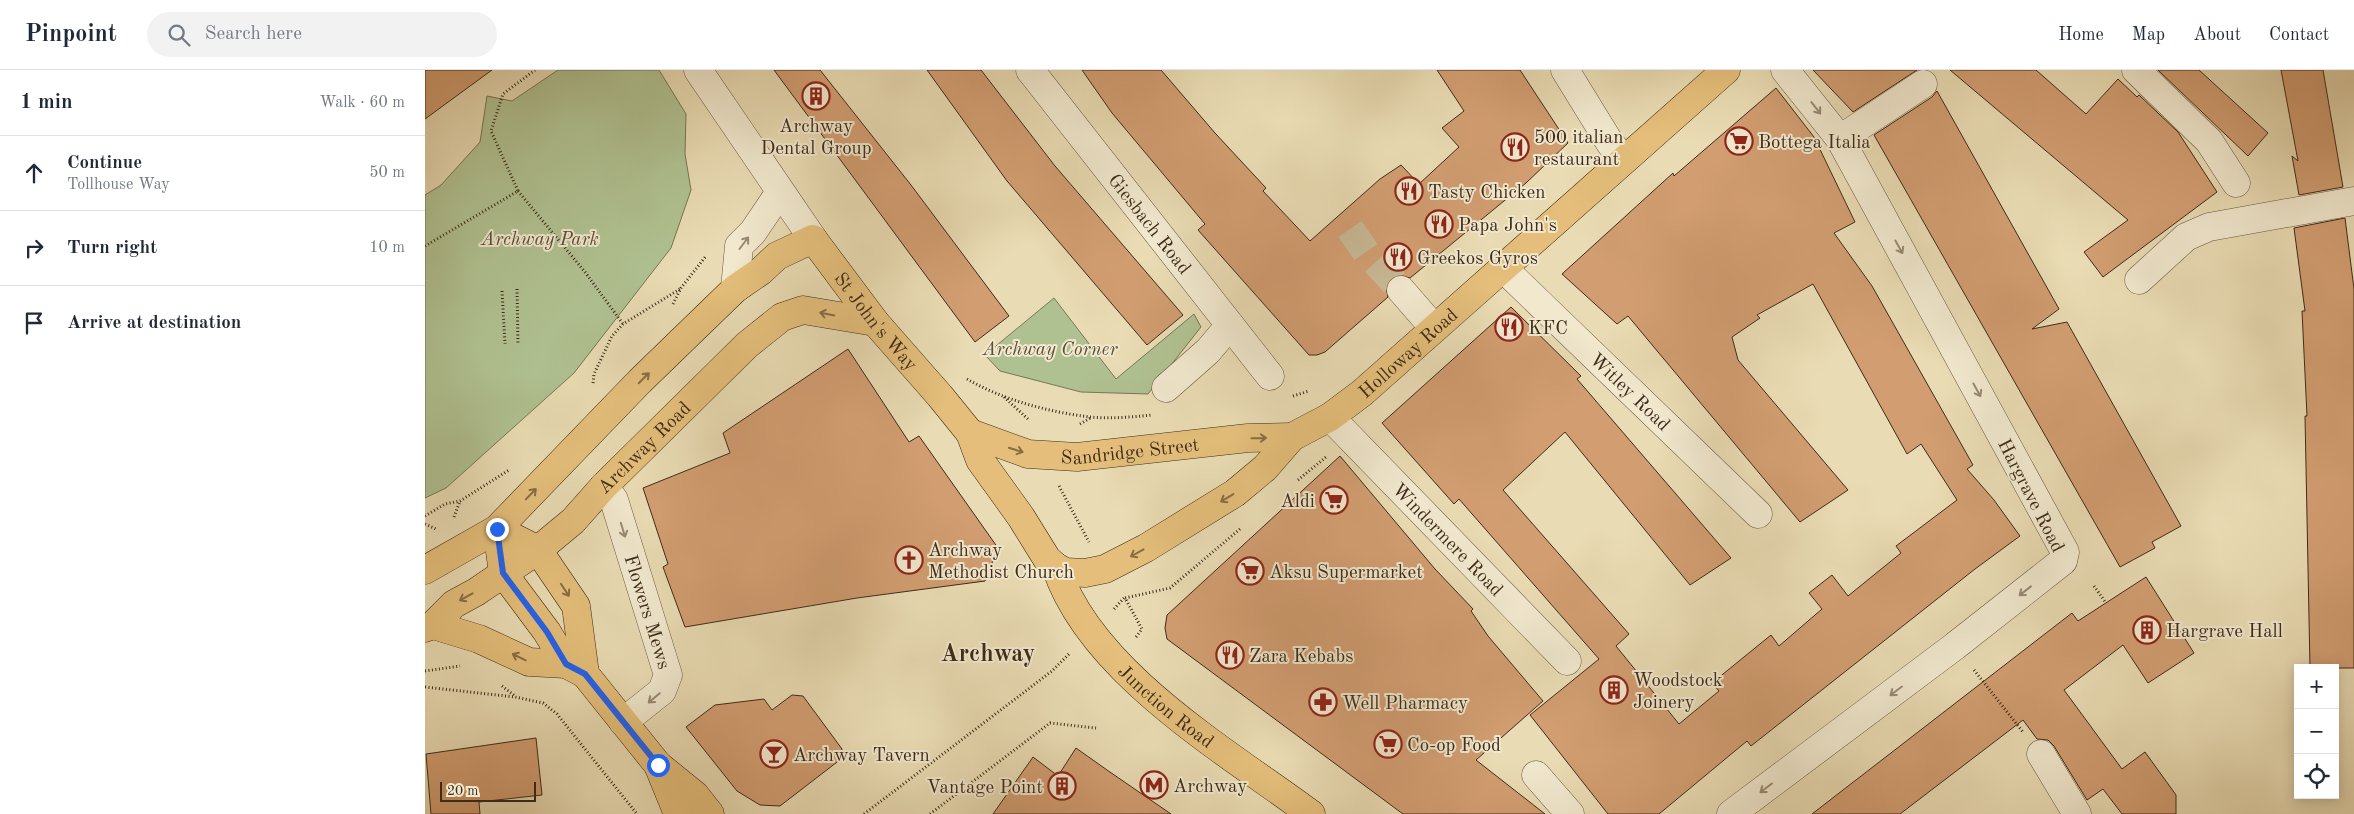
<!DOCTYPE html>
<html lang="en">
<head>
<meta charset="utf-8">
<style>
  :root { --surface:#fff; --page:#f2f2f3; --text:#1f2937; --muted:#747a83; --line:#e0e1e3 }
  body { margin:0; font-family:"Old Standard TT",serif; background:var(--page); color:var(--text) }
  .controls { position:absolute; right:15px; bottom:15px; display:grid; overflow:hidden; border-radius:0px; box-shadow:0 2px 12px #0003 }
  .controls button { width:45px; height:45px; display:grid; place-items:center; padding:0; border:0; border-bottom:1px solid var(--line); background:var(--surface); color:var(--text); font:25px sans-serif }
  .scale { position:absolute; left:15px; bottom:12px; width:96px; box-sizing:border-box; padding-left:5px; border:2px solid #3e2b1a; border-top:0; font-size:14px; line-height:18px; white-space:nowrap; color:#3e2b1a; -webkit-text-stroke:4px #f1e8ce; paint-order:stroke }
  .stop { position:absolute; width:15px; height:15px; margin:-11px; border:4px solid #2563eb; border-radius:50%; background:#fff }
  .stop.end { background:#2563eb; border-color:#fff; box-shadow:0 1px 5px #0008 }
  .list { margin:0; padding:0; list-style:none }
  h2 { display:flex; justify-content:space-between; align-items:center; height:65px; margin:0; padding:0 20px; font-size:21px }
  h2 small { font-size:16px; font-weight:400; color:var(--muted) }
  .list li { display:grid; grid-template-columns:32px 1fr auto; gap:15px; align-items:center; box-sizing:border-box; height:75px; padding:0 20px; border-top:1px solid var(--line) }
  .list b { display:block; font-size:19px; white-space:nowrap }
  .list p { margin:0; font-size:16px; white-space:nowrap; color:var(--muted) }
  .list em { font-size:16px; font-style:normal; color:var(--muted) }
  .icon { flex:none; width:28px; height:28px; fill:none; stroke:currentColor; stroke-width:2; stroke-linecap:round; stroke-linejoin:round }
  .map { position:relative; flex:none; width:1929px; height:744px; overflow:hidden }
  header { display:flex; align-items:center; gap:30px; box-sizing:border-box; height:70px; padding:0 25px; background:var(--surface); border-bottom:1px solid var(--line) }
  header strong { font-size:24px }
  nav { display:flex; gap:28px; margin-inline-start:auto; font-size:18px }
  .search { width:350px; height:45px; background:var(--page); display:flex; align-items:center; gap:12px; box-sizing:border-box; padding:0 18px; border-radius:28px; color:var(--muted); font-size:19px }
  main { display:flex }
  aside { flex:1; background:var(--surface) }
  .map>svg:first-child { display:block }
  .green { fill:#b0c191; stroke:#777656 }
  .building { fill:#d19d71; stroke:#3e2b1a }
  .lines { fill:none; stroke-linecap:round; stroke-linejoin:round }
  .minor-tunnel { stroke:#c7b894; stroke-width:28; stroke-dasharray:28 14; stroke-linecap:butt }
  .minor-casing { stroke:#695740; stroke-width:29 }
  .major-casing { stroke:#3e2b1a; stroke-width:29 }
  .highway-casing { stroke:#3e2b1a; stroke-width:29 }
  .path { stroke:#3e2b1a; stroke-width:3; stroke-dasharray:1 2.5; stroke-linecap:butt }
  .minor { stroke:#f1e8ce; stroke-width:28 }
  .major { stroke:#e4be7a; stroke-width:28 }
  .highway { stroke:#e4be7a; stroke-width:28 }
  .oneway { stroke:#988a74 }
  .oneway2 { stroke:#896d45 }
  .route { stroke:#2563eb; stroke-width:6 }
  .labels { text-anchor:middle; stroke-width:4; stroke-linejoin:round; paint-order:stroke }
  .poi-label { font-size:19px; fill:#3e2b1a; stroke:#f1e8ce; text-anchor:start }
  .street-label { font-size:19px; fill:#3e2b1a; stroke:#f1e8ce }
  .park-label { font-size:19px; font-style:italic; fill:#5a5038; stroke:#f1e8ce }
  .district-label { font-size:24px; font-weight:bold; fill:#3e2b1a; stroke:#f1e8ce }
</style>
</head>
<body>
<header>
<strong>Pinpoint</strong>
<div class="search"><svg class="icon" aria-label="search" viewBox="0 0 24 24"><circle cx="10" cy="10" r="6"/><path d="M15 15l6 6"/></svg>Search here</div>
<nav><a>Home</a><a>Map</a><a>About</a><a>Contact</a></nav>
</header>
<main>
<aside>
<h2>1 min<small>Walk · 60 m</small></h2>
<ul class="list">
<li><svg class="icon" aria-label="ahead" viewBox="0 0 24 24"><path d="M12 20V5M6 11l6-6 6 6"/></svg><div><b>Continue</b><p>Tollhouse Way</p></div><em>50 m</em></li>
<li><svg class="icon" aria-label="right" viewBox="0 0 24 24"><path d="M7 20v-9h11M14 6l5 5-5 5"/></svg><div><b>Turn right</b></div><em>10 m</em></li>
<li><svg class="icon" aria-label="arrive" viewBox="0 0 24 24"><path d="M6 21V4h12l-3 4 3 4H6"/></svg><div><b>Arrive at destination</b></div></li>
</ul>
</aside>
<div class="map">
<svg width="1929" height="744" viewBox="0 0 1929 744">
  <rect width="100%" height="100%" fill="#e9dbb3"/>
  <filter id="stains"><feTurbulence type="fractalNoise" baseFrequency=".004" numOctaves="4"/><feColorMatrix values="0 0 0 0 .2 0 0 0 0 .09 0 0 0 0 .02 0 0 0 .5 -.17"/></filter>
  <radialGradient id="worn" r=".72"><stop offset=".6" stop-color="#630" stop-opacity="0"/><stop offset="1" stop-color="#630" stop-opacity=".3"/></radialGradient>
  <path class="green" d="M 133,0 L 234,0 L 261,44 L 260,84 L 266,120 L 246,178 L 149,303 L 21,418 L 0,428 L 0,125 L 16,115 L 55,72 L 62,26 L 87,31 Z
    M 629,228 L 691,309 L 769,244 L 776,257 L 723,324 L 656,322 L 575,301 L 560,285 Z"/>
  <path class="building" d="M 0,0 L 67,0 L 0,49 Z
    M 349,0 L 395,0 L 486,115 L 584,246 L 550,272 Z
    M 502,0 L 556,0 L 630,96 L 758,245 L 722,275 L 582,111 Z
    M 657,0 L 736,0 L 790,63 L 841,118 L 838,121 L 885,171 L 955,109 L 976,95 L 994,114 L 1034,77 L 1017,58 L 1039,41 L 1012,0 L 1095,0 L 1143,73 L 1101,113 L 985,208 L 974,205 L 966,208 L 961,215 L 963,227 L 900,282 L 892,285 L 884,285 L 773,160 L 780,154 L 687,43 Z
    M 1388,0 L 1492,0 L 1428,42 Z
    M 1525,0 L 1611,0 L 1661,44 L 1693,9 L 1712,27 L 1714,25 L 1753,62 L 1792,122 L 1678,207 L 1659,182 L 1703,150 Z
    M 1733,0 L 1774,0 L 1843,63 L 1823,86 Z
    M 1856,0 L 1898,0 L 1918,117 L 1874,125 L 1867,86 L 1873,91 Z
    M 1351,18 L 1389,67 L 1430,152 L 1409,163 L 1447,216 L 1548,395 L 1542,399 L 1569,430 L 1595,466 L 1550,499 L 1326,676 L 1322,671 L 1234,744 L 1183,744 L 1105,645 L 1174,589 L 1034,429 L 1029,434 L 957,353 L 1086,237 L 1156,306 L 1152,309 L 1306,488 L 1265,515 L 1140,362 L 1078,420 L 1204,564 L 1191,576 L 1254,654 L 1294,621 L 1287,613 L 1346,565 L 1354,576 L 1397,539 L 1384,523 L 1407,505 L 1423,526 L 1476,483 L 1471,476 L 1532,430 L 1496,374 L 1482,384 L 1388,214 L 1332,245 L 1335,248 L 1307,267 L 1313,290 L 1423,420 L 1375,452 L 1203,246 L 1192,254 L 1137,204 L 1248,103 L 1249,106 Z
    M 1512,21 L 1634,239 L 1607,259 L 1642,252 L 1756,456 L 1727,472 L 1730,478 L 1695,497 L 1449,65 L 1507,27 Z
    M 1920,148 L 1929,219 L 1929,598 L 1885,598 L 1880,346 L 1882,346 L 1877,241 L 1880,241 L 1869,158 Z
    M 423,279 L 484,372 L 494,366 L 573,478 L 560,511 L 432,528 L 260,557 L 238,497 L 243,494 L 218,418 L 305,383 L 298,363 Z
    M 915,386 L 1010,499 L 1048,539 L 1046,541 L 1063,566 L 1118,631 L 1051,690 L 1120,744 L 978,744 L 742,569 L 740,558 L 742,545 Z
    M 1721,507 L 1769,583 L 1723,613 L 1698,575 L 1639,620 L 1697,699 L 1720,682 L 1751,725 L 1751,744 L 1697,744 L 1678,719 L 1662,730 L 1629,676 L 1623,670 L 1612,669 L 1598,650 L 1475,744 L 1387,744 L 1647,543 L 1653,551 Z
    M 367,625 L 378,626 L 417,679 L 416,689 L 355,736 L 335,735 L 312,721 L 261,657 L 290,635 L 339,629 L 347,640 Z
    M 111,668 L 117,725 L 54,732 L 55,744 L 6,744 L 1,684 Z
    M 651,678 L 682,700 L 746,744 L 568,744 L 608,687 L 633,706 Z"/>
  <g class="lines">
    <path class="minor-tunnel" d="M 925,159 L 941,182 L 976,220"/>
    <g class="minor-casing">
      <g id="minor">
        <path d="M 273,0 L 388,169"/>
        <path id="s1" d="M 605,0 L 845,306"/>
        <path d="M 1140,0 L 1185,73 L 1199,90"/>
        <path d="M 1711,0 L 1784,71 L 1811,113"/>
        <path d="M 1415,69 L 1498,14"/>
        <path id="s2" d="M 1079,199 L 1333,444"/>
        <path d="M 1714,210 L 1761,167 L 1784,157 L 1929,131"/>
        <path d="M 310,219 L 314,176 L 328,162 L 355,122"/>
        <path d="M 976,220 L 1009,258"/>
        <path d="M 741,318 L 783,281 L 805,255"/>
        <path id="s3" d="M 905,347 L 1142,591"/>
        <path id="s4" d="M 179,416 L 189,430 L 243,605 L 237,621 L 198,652"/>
        <path d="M 1616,684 L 1652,744"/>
        <path d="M 1111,705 L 1145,744"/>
        <path d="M 1306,744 L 1530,576 L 1638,491 L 1640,482 L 1415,69 L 1360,0"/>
      </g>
    </g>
    <g class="major-casing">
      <g id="major">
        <path d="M 72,459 L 78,503 L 122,562 L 141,594 L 160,604 L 233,695 L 270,725 L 285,744"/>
        <path d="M 72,459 L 113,480 L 151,536 L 160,604"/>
        <path id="s5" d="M 631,497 C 665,602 801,681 886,744"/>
        <path d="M 233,695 L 253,744"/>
      </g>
    </g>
    <g class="highway-casing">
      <g id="highway">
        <path id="s6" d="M 545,363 L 603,384 L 652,387 L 823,368 L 867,367"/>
        <path id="s7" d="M 0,500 L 72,459 L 215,311 L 310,219 L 336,201 L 352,186 L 388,169 L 450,252 L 515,326 L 545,363 L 555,390 L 596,447 L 622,489 L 631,497 L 640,502 L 660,503 L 680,499 L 721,478 L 810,423 L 840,398 L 867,367 L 905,347 L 937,323 L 1301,0"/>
        <path d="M 8,555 L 54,569 L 104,592 L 141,594"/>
        <path id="s8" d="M 0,558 L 8,555 L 29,534 L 51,522 L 113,480 L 148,451 L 179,416 L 322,275 L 357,247 L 378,240 L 450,252"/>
      </g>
    </g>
    <path class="path" d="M 93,121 L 160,202 L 198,254
      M 0,176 L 93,121 L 66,61 L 78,24 L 110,0
      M 92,219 L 93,275
      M 77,221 L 80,274
      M 248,234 L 256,218 L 281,186
      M 542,309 C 578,330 624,342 665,347 C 685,349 707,347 727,345
      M 168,313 L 169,304 L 187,266 L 198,254 L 255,219
      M 868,326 L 884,321
      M 579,327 L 604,350
      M 655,354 L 667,347
      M 873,410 L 901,387
      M 634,416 L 664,472
      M 0,446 L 20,434 L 35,431 L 84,400
      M 29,447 L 35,431
      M 0,454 L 11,459
      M 1669,516 L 1681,533
      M 689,539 L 699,528
      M 711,567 L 717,559 L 700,528 L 745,518 L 815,459
      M 1549,600 L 1598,662
      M 0,601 L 35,596
      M 77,616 L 90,626
      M 0,617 L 90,627 L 118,633 L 132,644 L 212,744
      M 439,744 L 627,601 L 645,583
      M 505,744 L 625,653 L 671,658"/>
    <use href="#minor" class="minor"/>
    <use href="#major" class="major"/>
    <use href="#highway" class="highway"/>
  </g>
  <defs><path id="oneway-shaft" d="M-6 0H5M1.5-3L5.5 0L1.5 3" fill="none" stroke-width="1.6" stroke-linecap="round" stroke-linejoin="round" transform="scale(1.25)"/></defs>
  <g class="oneway">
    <use href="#oneway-shaft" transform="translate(1391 38) rotate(52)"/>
    <use href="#oneway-shaft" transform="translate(319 173) rotate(-53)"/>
    <use href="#oneway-shaft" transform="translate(1474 177) rotate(61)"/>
    <use href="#oneway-shaft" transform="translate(1552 320) rotate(61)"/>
    <use href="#oneway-shaft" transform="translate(198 460) rotate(73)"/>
    <use href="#oneway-shaft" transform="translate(1600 521) rotate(142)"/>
    <use href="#oneway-shaft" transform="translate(1471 621) rotate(143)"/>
    <use href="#oneway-shaft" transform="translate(229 628) rotate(140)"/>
    <use href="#oneway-shaft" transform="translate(1341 718) rotate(143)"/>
  </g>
  <g class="oneway2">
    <use href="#oneway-shaft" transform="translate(402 244) rotate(-169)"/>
    <use href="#oneway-shaft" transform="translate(219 308) rotate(-45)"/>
    <use href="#oneway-shaft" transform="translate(834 368) rotate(-1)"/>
    <use href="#oneway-shaft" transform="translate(591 380) rotate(18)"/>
    <use href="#oneway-shaft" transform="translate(106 424) rotate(-46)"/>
    <use href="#oneway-shaft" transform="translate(802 428) rotate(149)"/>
    <use href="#oneway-shaft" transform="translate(712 483) rotate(151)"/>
    <use href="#oneway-shaft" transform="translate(140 520) rotate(56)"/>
    <use href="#oneway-shaft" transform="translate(41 527) rotate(151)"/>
    <use href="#oneway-shaft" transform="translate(94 587) rotate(-154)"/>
  </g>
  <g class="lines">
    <path class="route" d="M 72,459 L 78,503 L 122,562 L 141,594 L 160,604 L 233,695"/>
  </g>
  <defs>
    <g id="building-ring" transform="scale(1.4375)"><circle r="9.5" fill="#f1e8ce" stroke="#8f2418" stroke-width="1.5"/><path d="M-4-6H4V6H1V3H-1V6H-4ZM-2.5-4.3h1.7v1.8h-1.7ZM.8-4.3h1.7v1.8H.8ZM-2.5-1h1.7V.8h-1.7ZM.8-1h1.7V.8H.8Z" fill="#8f2418"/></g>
    <g id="supermarket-ring" transform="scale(1.4375)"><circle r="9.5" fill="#f1e8ce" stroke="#8f2418" stroke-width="1.5"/><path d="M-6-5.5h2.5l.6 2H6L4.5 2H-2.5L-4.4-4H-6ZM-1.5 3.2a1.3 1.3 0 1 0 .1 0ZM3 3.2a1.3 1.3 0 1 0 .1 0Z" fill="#8f2418"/></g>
    <g id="restaurant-ring" transform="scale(1.4375)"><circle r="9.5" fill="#f1e8ce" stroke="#8f2418" stroke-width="1.5"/><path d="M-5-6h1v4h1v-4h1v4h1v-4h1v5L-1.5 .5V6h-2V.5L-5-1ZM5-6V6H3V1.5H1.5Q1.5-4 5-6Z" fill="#8f2418"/></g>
    <g id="church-ring" transform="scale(1.4375)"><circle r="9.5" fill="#f1e8ce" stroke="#8f2418" stroke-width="1.5"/><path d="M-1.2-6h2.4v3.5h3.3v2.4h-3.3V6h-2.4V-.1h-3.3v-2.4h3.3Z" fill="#8f2418"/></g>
    <g id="pharmacy-ring" transform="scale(1.4375)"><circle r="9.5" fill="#f1e8ce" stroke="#8f2418" stroke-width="1.5"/><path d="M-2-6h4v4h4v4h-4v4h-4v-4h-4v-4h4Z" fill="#8f2418"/></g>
    <g id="bar-ring" transform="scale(1.4375)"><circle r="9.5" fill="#f1e8ce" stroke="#8f2418" stroke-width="1.5"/><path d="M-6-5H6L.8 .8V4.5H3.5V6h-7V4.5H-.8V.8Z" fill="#8f2418"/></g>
    <g id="metro-ring" transform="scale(1.4375)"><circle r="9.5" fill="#f1e8ce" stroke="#8f2418" stroke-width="1.5"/><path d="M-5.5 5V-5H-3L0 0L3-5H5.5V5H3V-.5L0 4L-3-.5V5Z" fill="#8f2418"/></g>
  </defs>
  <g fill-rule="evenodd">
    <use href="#building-ring" x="391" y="26"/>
    <use href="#supermarket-ring" x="1314" y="71"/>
    <use href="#restaurant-ring" x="1090" y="77"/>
    <use href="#restaurant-ring" x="984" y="121"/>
    <use href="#restaurant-ring" x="1014" y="154"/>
    <use href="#restaurant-ring" x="973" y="187"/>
    <use href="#restaurant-ring" x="1084" y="257"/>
    <use href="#supermarket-ring" x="909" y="430"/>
    <use href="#church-ring" x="484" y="490"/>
    <use href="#supermarket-ring" x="825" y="501"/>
    <use href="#building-ring" x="1722" y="560"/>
    <use href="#restaurant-ring" x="805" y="585"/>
    <use href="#building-ring" x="1189" y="620"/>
    <use href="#pharmacy-ring" x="898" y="632"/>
    <use href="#supermarket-ring" x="963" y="674"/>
    <use href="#bar-ring" x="349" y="684"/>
    <use href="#metro-ring" x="729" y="715"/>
    <use href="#building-ring" x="637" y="716"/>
  </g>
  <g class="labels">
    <g class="poi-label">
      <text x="391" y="62" text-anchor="middle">Archway<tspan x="391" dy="22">Dental Group</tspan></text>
      <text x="1109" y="73">500 italian<tspan x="1109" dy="22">restaurant</tspan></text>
      <text x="1333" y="78">Bottega Italia</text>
      <text x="1003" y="128">Tasty Chicken</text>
      <text x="1033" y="161">Papa John's</text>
      <text x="992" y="194">Greekos Gyros</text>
      <text x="1103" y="264">KFC</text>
      <text x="890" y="437" text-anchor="end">Aldi</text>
      <text x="503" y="486">Archway<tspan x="503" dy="22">Methodist Church</tspan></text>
      <text x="844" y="508">Aksu Supermarket</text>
      <text x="1741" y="567">Hargrave Hall</text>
      <text x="824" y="592">Zara Kebabs</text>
      <text x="1208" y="616">Woodstock<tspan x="1208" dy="22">Joinery</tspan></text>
      <text x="917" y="639">Well Pharmacy</text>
      <text x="982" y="681">Co-op Food</text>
      <text x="368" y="691">Archway Tavern</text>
      <text x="748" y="722">Archway</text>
      <text x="618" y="723" text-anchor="end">Vantage Point</text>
    </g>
    <g class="street-label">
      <text dy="7" stroke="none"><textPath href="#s1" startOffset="195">Giesbach Road</textPath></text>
      <text dy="7" stroke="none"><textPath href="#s7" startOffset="618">St John's Way</textPath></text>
      <text dy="7" stroke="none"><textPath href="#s7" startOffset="1350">Holloway Road</textPath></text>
      <text dy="7" stroke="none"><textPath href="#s2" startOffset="176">Witley Road</textPath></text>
      <text dy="7" stroke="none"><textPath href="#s8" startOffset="286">Archway Road</textPath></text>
      <text dy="7" stroke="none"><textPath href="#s6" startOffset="164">Sandridge Street</textPath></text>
      <text transform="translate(1607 425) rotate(63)" y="7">Hargrave Road</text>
      <text dy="7" stroke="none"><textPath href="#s3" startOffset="170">Windermere Road</textPath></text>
      <text dy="7" stroke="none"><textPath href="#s4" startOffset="134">Flowers Mews</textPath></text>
      <text dy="7" stroke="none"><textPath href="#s5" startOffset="180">Junction Road</textPath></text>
    </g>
    <g class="park-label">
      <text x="115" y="175">Archway Park</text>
      <text x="625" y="285">Archway Corner</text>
    </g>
    <g class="district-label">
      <text x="563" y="591">Archway</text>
    </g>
  </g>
  <rect width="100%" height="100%" filter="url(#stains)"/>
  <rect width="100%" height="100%" fill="url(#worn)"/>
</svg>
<div class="controls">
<button>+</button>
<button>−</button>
<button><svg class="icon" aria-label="locate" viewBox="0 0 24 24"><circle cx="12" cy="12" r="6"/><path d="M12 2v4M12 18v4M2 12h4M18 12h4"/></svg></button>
</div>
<div class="scale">20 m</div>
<div class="stop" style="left:233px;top:695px"></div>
<div class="stop end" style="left:72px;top:459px"></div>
</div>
</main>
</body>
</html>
